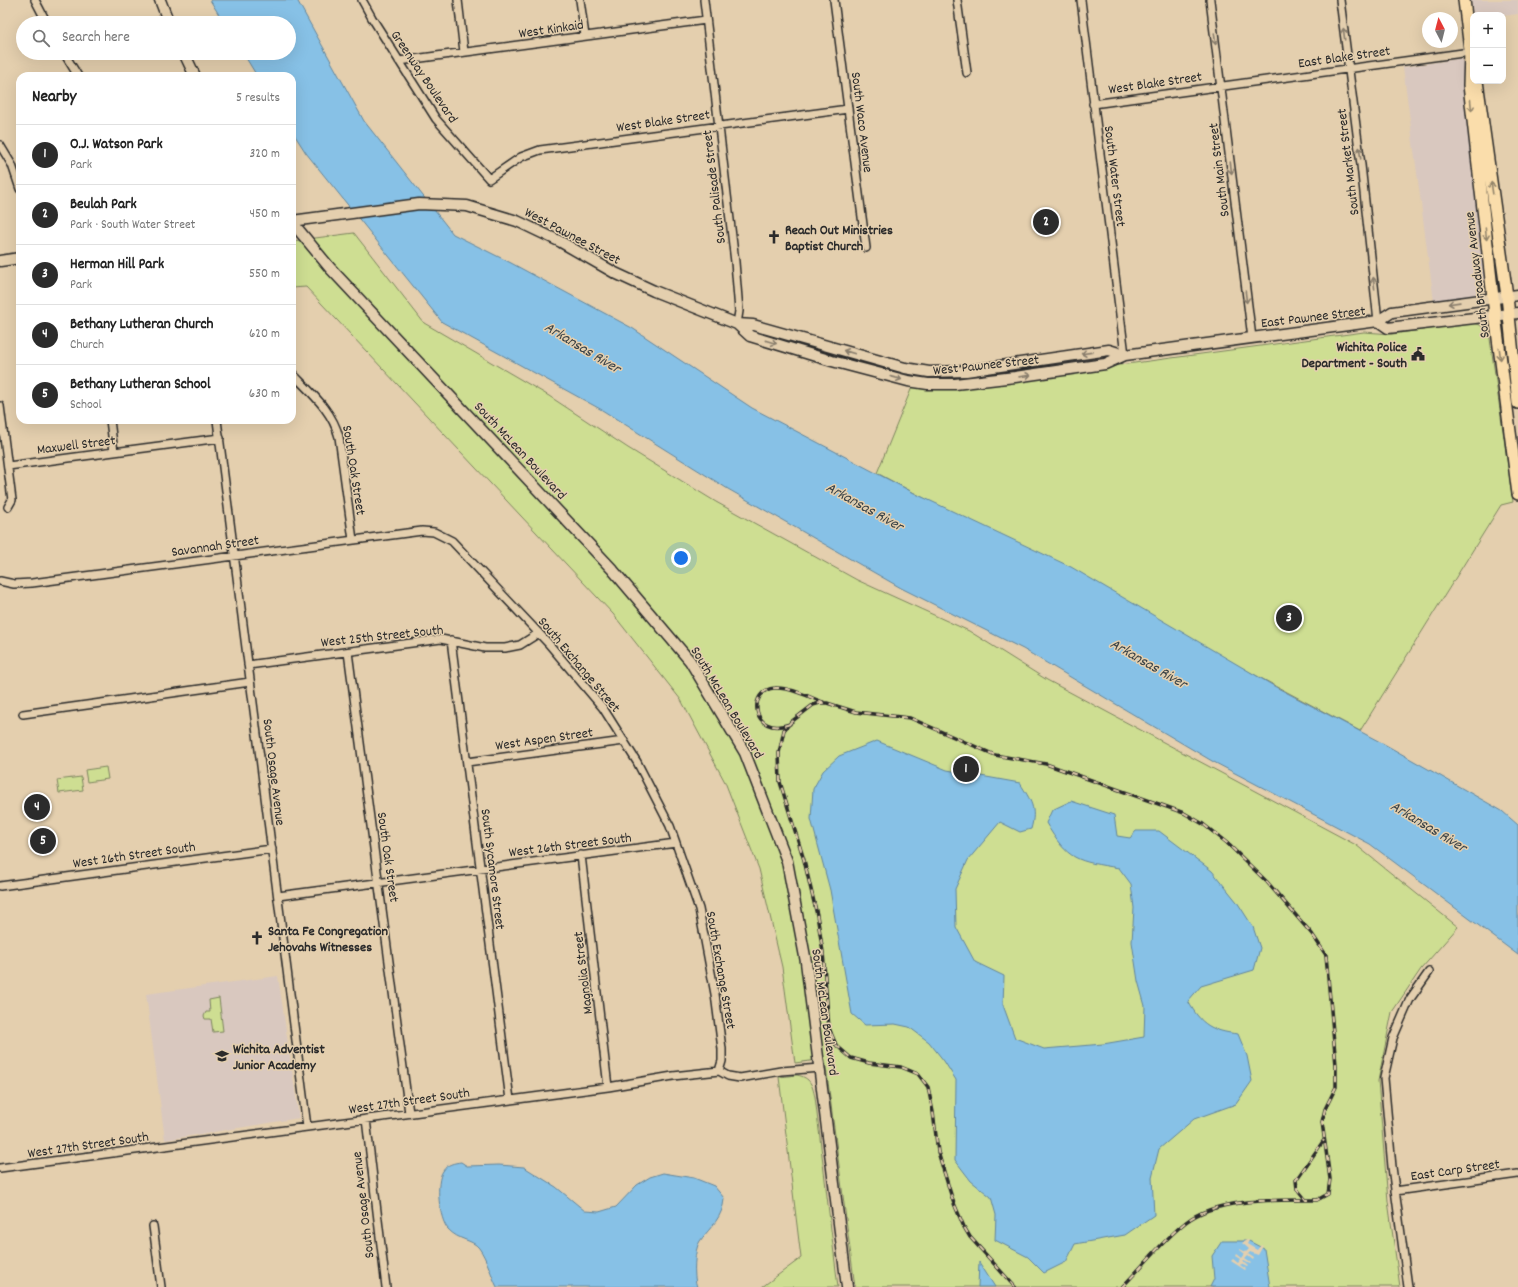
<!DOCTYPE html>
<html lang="en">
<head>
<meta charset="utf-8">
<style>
  :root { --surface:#fff; --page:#f6f6f6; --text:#222; --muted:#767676; --line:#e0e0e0; --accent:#2b2b2b }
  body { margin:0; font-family:Dekko,sans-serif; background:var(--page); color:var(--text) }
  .controls { position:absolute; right:12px; top:12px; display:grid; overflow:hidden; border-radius:8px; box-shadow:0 4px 16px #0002 }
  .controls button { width:36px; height:36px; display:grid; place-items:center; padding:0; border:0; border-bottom:1px solid var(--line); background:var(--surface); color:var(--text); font:20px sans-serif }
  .compass { position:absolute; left:1422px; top:12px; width:36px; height:36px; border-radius:50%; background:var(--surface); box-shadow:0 4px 16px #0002; rotate:353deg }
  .you { position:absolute; left:681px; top:558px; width:14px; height:14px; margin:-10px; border:3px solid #fff; border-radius:50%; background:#1a73e8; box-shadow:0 0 0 6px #1a73e833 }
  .badge { display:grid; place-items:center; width:26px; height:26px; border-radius:50%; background:var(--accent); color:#fff; font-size:13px; font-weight:700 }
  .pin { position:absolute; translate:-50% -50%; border:2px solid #fff; box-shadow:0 1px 4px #0006 }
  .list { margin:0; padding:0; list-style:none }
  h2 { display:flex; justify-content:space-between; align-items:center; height:52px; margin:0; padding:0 16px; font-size:17px }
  h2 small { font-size:13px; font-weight:400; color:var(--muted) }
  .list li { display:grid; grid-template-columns:26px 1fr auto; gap:12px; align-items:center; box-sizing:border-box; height:60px; padding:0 16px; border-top:1px solid var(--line) }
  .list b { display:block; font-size:15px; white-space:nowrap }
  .list p { margin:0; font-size:13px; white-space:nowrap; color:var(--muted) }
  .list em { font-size:13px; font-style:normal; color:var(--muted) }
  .icon { flex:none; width:22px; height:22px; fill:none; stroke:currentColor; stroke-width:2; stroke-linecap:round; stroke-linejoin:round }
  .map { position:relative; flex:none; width:1518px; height:1287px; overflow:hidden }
  .search { position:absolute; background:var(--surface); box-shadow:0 4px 16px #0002; left:16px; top:16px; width:280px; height:44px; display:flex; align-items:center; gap:10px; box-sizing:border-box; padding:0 14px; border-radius:22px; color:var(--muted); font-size:15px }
  .panel { position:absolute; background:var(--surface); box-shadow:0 4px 16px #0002; left:16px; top:72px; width:280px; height:352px; border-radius:12px }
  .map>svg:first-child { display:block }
  .built { fill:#d9c8bf }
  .green { fill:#cede92; stroke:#7c845e }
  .water { fill:#87c1e6; stroke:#62859b }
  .pier { fill:#e4cfae }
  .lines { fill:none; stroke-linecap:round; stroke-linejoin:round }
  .minor-casing { stroke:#2b2b2b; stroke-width:10 }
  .secondary-casing { stroke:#2b2b2b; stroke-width:13 }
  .primary-casing { stroke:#2b2b2b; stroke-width:14 }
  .minor { stroke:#e4cfae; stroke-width:7 }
  .secondary { stroke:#e4cfae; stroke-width:10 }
  .primary { stroke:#faddab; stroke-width:11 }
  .rail-casing { stroke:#2b2b2b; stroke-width:3.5 }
  .rail { stroke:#e4cfae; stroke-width:2; stroke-dasharray:6; stroke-linecap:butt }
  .oneway { stroke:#887d6c }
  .oneway2 { stroke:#92846b }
  .labels { text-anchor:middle; stroke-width:3; stroke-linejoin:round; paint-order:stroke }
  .street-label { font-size:14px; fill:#2b2b2b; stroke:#e4cfae }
  .poi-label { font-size:14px; font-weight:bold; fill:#2b2b2b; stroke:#e4cfae; text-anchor:start }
  .water-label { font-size:15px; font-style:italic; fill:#394247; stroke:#e4cfae }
</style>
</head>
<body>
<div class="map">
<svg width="1518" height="1287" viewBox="0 0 1518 1287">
  <rect width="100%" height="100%" fill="#e4cfae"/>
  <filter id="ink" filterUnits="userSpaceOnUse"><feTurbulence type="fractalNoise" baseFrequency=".025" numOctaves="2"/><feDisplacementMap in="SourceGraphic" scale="8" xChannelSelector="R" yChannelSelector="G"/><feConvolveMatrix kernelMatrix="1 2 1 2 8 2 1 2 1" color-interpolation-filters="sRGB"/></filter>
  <g filter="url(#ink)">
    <path class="built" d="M 1471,0 L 1518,0 L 1518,14 L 1503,16 L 1473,15 Z
      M 1458,59 L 1461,59 L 1463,62 L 1466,83 L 1485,280 L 1481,291 L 1475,296 L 1434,302 L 1403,67 Z
      M 278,976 L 299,1118 L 165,1140 L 146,994 Z"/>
    <path class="green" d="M 354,233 L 424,323 L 549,396 L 628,448 L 716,502 L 857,580 L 969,631 L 1047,680 L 1356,845 L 1458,927 L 1421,969 L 1392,1012 L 1378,1081 L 1388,1201 L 1400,1287 L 855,1287 L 825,1059 L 795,1063 L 782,967 L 759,869 L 725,782 L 681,700 L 613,614 L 306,287 L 292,288 L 292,241 Z
      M 1473,323 L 1480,325 L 1489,332 L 1513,502 L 1501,505 L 1360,731 L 877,473 L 912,387 L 942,389 L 1364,332 L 1392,334 Z
      M 106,767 L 108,779 L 87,782 L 85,770 Z
      M 81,777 L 83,790 L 59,793 L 57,780 Z
      M 219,998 L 223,1031 L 213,1032 L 211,1019 L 205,1019 L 204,1016 L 206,1012 L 210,1012 L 209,1000 Z
      M 797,1075 C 811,1078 812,1085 815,1097 L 838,1287 L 762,1287 L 801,1258 L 779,1077 Z"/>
    <path class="water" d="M 210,0 L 297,0 L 364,121 L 453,234 L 511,263 L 632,328 L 752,408 L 918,495 L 1071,567 L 1274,686 L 1384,744 L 1502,811 L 1518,825 L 1518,955 L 1370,844 L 1212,761 L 1023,649 L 901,588 L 728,489 L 602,410 L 442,322 L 306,153 L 292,131 L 292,76 L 257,76 L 243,53 L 289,53 L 289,23 L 224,23 Z
      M 877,741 L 947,770 L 1020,783 C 1031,801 1037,808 1031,829 L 1020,832 L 1000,822 L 968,860 L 955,889 L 956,927 L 975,962 L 1004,976 L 1003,1005 L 1015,1038 L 1044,1049 L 1103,1044 L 1144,1037 L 1145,1006 L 1138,981 L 1132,942 L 1134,908 L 1131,884 L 1119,868 C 1077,861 1068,861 1046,823 L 1052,810 L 1071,801 L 1114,815 L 1117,836 L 1130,838 L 1136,831 L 1159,831 L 1212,871 L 1237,902 L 1253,927 L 1260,948 L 1254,970 L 1201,986 L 1188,1001 C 1201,1025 1212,1031 1238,1034 L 1247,1056 L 1252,1081 L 1236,1104 L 1194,1119 L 1159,1149 L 1152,1177 L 1154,1215 L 1125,1235 L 1075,1244 L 1066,1262 L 1044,1273 L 1028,1257 L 995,1240 L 996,1215 L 991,1197 L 971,1181 L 955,1160 L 956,1080 L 944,1061 L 929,1042 L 909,1027 L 895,1024 L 865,1025 L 852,1014 L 830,890 L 811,819 L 813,789 L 823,771 L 839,756 Z
      M 461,1162 L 467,1166 L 499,1165 L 524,1167 L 556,1187 L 585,1211 L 599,1212 L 616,1207 L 637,1185 L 650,1177 L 663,1173 L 694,1178 L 714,1186 L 724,1198 C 723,1218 711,1226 700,1241 C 694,1249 693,1277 697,1287 L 497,1287 C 491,1275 487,1259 479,1248 C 472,1239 459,1241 448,1229 C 439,1219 435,1182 443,1171 C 447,1164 454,1163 461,1162 Z
      M 1222,1241 L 1249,1241 L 1264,1249 L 1270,1287 L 1210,1287 L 1214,1279 L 1212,1256 Z
      M 979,1262 L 995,1287 L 978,1287 Z"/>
    <path class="pier" d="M 1248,1239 L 1250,1239 L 1247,1244 L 1257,1250 L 1261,1245 L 1263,1246 L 1258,1255 L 1250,1252 L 1248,1254 L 1254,1258 L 1253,1260 L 1248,1256 L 1245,1259 L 1251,1263 L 1250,1264 L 1244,1261 L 1243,1262 L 1248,1266 L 1247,1267 L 1241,1264 L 1240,1265 L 1246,1269 L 1245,1270 L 1231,1261 L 1233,1259 L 1238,1263 L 1241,1259 L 1236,1256 L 1237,1254 L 1242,1258 L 1245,1254 L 1240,1250 L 1240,1249 L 1246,1252 L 1249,1249 L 1242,1243 Z"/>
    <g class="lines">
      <g class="minor-casing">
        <path id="minor" d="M 35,0 L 47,23
          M 362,0 L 372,18 L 436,119 L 489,179 L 521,157 L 540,150 L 848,109
          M 458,0 L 464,52
          M 580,0 L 585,36
          M 704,0 L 735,262 L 739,311 L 737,324
          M 834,0 L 866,248
          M 957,0 L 967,73
          M 1081,0 L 1125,355
          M 1210,0 L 1252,338
          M 1340,0 L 1361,165 L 1378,321
          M 64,53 L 78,76
          M 399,61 L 706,20
          M 1093,104 L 1470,52
          M 0,145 L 12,165 L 20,189
          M 292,373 C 311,393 332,410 339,437 L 353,540
          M 0,406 L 12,500 L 8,507
          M 110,420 L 114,452
          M 217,420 L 307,1127
          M 8,466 L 220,438
          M 0,581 L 14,584 L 32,583 L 422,531 L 434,532 L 452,541 L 548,643 L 603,708 L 637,762 L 670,826 L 699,909 L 715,994 L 722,1049 L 722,1061 L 719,1071
          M 451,640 L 510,1100
          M 348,652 L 409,1113
          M 248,665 L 441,639 L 485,648 L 505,648 L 520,645 L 539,633
          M 23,714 L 250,682
          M 467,762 L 624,741
          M 581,855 L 608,1087
          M 0,886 L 272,849
          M 278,896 L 676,843
          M 366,1119 L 386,1287
          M 0,1168 L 608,1087 L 673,1076 L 719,1071 L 728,1076 L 740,1078 L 781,1071 L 820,1068
          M 1395,1191 L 1518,1174
          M 153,1226 L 161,1287
          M 1408,1287 L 1392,1167 L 1384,1078 L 1393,1038 L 1410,999 L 1429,972"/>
      </g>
      <g class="secondary-casing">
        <path id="secondary" d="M 160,0 L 169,23
          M 184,53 L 195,76
          M 292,221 L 419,204 L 467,206 L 517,221 L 561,242 L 615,273 L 654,291 L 737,324 L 753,325 L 905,368 L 929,372 L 966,371 L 1109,350 L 1125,355
          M 292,222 L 330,268 L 612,569 L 690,661 L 745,753 L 787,861 L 806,962 L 847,1287
          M 0,261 L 20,258
          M 1378,321 L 1388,328 L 1518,313
          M 737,324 L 750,336 L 832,361 L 908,381 L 928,384 L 955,384 L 1015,377 L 1105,364 L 1125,355 L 1378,321 L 1392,312 L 1518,295"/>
      </g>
      <g class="primary-casing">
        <path id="primary" d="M 1464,0 L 1471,58
          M 1470,52 L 1469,85 L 1495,315 L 1518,494
          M 1477,81 L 1507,296 L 1518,403"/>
      </g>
      <use href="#minor" class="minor"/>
      <use href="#secondary" class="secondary"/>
      <use href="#primary" class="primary"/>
      <g class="rail-casing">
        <path id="rail" d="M 790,724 C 751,738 747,689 775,688 C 790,687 809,697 823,702
          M 1015,1287 L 970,1237 L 964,1227 L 953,1201 L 938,1152 L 933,1112 L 928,1087 L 918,1074 L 901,1067 L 869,1063 L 851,1058 L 836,1045 L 829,1028 L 823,952 L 817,915 L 804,860 L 780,782 L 779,753 L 784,730 L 791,722 L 813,705 L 820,703 L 827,703 L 856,712 L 910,718 L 995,755 L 1046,764 L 1184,813 L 1203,824 L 1227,843 L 1267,882 L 1312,934 L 1326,955 L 1336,1065 L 1336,1087 L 1325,1109 L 1322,1122 L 1330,1179 L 1328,1194 L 1317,1200 L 1306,1200 L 1297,1189 L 1296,1180 L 1324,1140
          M 1122,1287 C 1143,1266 1162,1241 1186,1222 C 1215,1199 1271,1200 1306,1200"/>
      </g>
      <use href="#rail" class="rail"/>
    </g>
    <defs><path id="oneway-shaft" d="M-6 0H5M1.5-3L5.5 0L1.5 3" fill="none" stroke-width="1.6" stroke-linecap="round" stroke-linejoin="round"/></defs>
    <g class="oneway">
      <use href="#oneway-shaft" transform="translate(1344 34) rotate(-97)"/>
      <use href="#oneway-shaft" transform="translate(1215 39) rotate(83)"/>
      <use href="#oneway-shaft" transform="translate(1360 153) rotate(-97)"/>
      <use href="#oneway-shaft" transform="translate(1231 168) rotate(83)"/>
      <use href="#oneway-shaft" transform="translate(1374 283) rotate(-96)"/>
      <use href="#oneway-shaft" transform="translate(1246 297) rotate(83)"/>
      <use href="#oneway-shaft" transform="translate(1454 303) rotate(172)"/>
      <use href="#oneway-shaft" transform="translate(771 342) rotate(17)"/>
      <use href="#oneway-shaft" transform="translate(849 352) rotate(-164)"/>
      <use href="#oneway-shaft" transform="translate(1087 353) rotate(172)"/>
      <use href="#oneway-shaft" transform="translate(1025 376) rotate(-8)"/>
      <use href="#oneway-shaft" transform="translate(896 378) rotate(15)"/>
    </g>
    <g class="oneway2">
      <use href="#oneway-shaft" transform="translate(1471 105) rotate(84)"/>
      <use href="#oneway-shaft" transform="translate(1492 188) rotate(-98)"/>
      <use href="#oneway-shaft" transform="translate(1486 234) rotate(84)"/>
      <use href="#oneway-shaft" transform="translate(1500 354) rotate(83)"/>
    </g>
  </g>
  <defs>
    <g id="church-bare" transform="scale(1.08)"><path d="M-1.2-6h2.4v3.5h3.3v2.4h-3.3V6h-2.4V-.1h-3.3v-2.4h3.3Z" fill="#2b2b2b" stroke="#e4cfae" stroke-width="2.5" paint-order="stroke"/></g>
    <g id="civic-bare" transform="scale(1.08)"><path d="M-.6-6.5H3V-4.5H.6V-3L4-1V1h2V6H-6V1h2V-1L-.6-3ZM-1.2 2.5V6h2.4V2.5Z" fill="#2b2b2b" stroke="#e4cfae" stroke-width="2.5" paint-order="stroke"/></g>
    <g id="school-bare" transform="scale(1.08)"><path d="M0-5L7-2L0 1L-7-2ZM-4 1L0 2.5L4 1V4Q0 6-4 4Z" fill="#2b2b2b" stroke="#e4cfae" stroke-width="2.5" paint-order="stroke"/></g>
  </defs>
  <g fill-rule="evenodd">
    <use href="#church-bare" x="774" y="237"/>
    <use href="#civic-bare" x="1418" y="354"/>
    <use href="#church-bare" x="257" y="938"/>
    <use href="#school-bare" x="222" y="1056"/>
  </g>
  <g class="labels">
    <g class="street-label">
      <text transform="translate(551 28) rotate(-8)" y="5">West Kinkaid</text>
      <text transform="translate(1344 56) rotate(-8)" y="5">East Blake Street</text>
      <text transform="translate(425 76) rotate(56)" y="5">Greenway Boulevard</text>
      <text transform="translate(1155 82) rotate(-8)" y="5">West Blake Street</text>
      <text transform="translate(663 120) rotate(-8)" y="5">West Blake Street</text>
      <text transform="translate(863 122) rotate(83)" y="5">South Waco Avenue</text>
      <text transform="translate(1347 162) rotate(-97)" y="5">South Market Street</text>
      <text transform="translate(1218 170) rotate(-97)" y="5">South Main Street</text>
      <text transform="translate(1116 176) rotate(83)" y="5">South Water Street</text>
      <text transform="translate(713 187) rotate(-97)" y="5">South Palisade Street</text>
      <text transform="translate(573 235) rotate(28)" y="5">West Pawnee Street</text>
      <text transform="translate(1476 275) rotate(-97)" y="5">South Broadway Avenue</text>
      <text transform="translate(1313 316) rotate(-7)" y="5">East Pawnee Street</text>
      <text transform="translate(986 364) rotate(-6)" y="5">West Pawnee Street</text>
      <text transform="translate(76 444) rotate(-7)" y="5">Maxwell Street</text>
      <text transform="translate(521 450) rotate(47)" y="5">South McLean Boulevard</text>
      <text transform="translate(355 470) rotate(81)" y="5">South Oak Street</text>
      <text transform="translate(215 545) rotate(-8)" y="5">Savannah Street</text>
      <text transform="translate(382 635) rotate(-6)" y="5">West 25th Street South</text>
      <text transform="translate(580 664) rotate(50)" y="5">South Exchange Street</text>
      <text transform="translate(728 702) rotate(59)" y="5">South McLean Boulevard</text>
      <text transform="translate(544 738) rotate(-8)" y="5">West Aspen Street</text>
      <text transform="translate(275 772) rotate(83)" y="5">South Osage Avenue</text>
      <text transform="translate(570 844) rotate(-7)" y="5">West 26th Street South</text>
      <text transform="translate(134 854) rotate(-8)" y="5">West 26th Street South</text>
      <text transform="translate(389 857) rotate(82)" y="5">South Oak Street</text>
      <text transform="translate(494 869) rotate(83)" y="5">South Sycamore Street</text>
      <text transform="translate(722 970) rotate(80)" y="5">South Exchange Street</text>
      <text transform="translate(582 973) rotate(-97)" y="5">Magnolia Street</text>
      <text transform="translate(826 1012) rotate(82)" y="5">South McLean Boulevard</text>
      <text transform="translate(409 1100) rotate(-8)" y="5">West 27th Street South</text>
      <text transform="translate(88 1144) rotate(-8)" y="5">West 27th Street South</text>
      <text transform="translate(1455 1169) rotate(-8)" y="5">East Carp Street</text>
      <text transform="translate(362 1205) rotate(-97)" y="5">South Osage Avenue</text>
    </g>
    <g class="poi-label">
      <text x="785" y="234">Reach Out Ministries<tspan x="785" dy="16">Baptist Church</tspan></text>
      <text x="1407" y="351" text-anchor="end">Wichita Police<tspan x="1407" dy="16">Department - South</tspan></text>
      <text x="268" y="935">Santa Fe Congregation<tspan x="268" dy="16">Jehovahs Witnesses</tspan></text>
      <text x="233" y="1053">Wichita Adventist<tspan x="233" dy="16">Junior Academy</tspan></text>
    </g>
    <g class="water-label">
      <text transform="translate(583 347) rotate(31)" y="5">Arkansas River</text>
      <text transform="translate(865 506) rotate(29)" y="5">Arkansas River</text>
      <text transform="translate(1149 663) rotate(30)" y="5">Arkansas River</text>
      <text transform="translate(1429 826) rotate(31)" y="5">Arkansas River</text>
    </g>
  </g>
</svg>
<div class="controls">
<button>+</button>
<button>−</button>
</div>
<svg class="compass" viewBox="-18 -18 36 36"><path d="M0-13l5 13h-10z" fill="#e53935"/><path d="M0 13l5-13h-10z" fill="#767676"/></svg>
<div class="you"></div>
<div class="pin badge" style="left:966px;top:769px">1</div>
<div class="pin badge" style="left:1046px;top:222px">2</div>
<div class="pin badge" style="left:1289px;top:618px">3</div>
<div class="pin badge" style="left:37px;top:807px">4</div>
<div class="pin badge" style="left:43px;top:841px">5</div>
<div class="search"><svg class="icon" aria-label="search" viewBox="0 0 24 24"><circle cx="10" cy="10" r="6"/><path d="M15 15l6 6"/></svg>Search here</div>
<section class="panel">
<h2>Nearby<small>5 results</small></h2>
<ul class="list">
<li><span class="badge">1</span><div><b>O.J. Watson Park</b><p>Park</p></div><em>320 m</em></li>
<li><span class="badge">2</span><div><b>Beulah Park</b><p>Park · South Water Street</p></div><em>450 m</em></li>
<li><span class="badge">3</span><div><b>Herman Hill Park</b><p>Park</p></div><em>550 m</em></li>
<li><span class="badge">4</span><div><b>Bethany Lutheran Church</b><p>Church</p></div><em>620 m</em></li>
<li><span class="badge">5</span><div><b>Bethany Lutheran School</b><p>School</p></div><em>630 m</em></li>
</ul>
</section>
</div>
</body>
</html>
